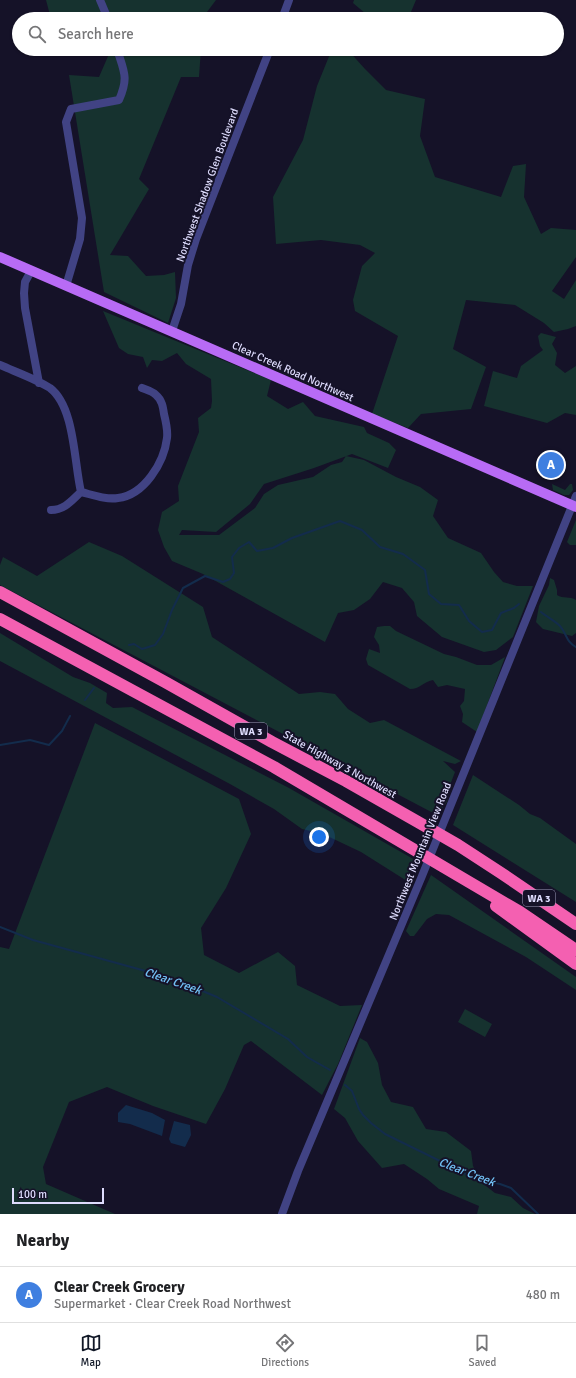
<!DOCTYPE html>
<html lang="en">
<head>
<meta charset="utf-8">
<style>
  :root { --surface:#fff; --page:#f6f6f6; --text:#202124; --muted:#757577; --line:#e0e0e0; --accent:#111827 }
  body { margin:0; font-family:Signika,sans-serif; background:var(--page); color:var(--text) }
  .scale { position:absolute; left:12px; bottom:10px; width:92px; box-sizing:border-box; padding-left:4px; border:2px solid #dedcfd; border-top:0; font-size:11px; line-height:14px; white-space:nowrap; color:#dedcfd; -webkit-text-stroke:3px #151228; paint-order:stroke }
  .you { position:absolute; left:319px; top:837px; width:14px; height:14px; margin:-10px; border:3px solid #fff; border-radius:50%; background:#1a73e8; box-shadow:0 0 0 6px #1a73e833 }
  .badge { display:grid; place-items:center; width:26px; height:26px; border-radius:50%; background:var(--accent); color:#fff; font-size:13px; font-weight:700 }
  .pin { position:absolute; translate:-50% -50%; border:2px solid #fff; box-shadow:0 1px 4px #0006 }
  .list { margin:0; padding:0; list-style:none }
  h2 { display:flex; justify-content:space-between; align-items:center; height:52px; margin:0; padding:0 16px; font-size:17px }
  h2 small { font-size:13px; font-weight:400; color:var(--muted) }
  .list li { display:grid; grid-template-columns:26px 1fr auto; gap:12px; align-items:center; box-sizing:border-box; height:56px; padding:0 16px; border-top:1px solid var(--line) }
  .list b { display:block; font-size:15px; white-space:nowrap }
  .list p { margin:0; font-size:13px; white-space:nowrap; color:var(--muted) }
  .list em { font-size:13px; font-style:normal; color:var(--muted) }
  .icon { flex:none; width:22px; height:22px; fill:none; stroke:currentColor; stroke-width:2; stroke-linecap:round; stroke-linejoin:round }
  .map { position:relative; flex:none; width:576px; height:1214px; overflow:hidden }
  .search { position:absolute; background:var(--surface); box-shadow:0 1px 3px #0004; left:12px; right:12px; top:12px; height:44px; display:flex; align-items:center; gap:10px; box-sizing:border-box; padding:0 14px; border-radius:22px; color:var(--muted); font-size:15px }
  .sheet { height:108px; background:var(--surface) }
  nav { display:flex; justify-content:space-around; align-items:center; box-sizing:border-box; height:56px; border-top:1px solid var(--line); background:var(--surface); font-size:11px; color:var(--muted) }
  nav a { display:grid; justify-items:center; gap:2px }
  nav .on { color:var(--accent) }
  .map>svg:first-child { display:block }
  .green { fill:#16322f }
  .water { fill:#132c4c }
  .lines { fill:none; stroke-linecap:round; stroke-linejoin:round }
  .stream { stroke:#132c4c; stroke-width:2 }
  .minor { stroke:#414384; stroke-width:8 }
  .major { stroke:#b86bf5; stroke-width:10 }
  .highway { stroke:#f460b1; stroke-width:12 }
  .labels { text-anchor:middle; stroke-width:4; stroke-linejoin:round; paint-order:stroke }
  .shield { fill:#151228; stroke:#a29fbd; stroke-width:1 }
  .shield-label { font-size:10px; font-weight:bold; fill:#dedcfd }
  .street-label { font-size:11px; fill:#dedcfd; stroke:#151228 }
  .water-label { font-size:12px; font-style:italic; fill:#72c1f5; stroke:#151228 }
</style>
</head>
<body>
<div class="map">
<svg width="576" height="1214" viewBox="0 0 576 1214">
  <rect width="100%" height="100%" fill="#151228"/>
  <path class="green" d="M 46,0 L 216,0 L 204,16 L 204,19 L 51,19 Z
    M 354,0 L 416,0 L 408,19 L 372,19 L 353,3 Z
    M 102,49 L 201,49 L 199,77 L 181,77 L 139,179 L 149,189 L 110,255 L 128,256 L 146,276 L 164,275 L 175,272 L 176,298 L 168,323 L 104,292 L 69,75 L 99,77 L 109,54 Z
    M 332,49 L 347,49 L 365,69 L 386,90 L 425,99 L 420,136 L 435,177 L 501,197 L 513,166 L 526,164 L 524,197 L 541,234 L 551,228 L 576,230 L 576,257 L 552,291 L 564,299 L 576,280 L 576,326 L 568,329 L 554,332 L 544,323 L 515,305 L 466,300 L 453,349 L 486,367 L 471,409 L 421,414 L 408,428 L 372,414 L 398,336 L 355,311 L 353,300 L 362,266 L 375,253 L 360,245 L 321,240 L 276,244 L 273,197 L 303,140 L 317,86 Z
    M 103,311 L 271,380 L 267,396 L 288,409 L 303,402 L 315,416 L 364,427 L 367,433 L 389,443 L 396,450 L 388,468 L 352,454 L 314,468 L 264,484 L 250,504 L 216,532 L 182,530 L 179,535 L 219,535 L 255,508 L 264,494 L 278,485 L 313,477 L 331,465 L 342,462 L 346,456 L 364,460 L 396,477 L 420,487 L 438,500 L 433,516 L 448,538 L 481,553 L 494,572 L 503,582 L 517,586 L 533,586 L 513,637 L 496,650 L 484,652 L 442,637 L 417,616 L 414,602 L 402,588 L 383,582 L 370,599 L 354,610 L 338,613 L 325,642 L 203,574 L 172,561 L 164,547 L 158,530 L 162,512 L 179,501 L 178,486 L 199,432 L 198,418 L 211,408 L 212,401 L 211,379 L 186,364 L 177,353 L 162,361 L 152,360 L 147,368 L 143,357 L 128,354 L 119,348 Z
    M 541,333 L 556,337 L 552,344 L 557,353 L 555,365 L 565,373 L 576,366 L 576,415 L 565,413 L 547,423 L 484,406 L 493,371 L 517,378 L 521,366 L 543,350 L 540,346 L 538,336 Z
    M 552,484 L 565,490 L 570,484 L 572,484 L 573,490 L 569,495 L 564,495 L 553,490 Z
    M 576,520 L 576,545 L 570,545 L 567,542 Z
    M 89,542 L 122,556 L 203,607 L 212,637 L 299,694 L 320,692 L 335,694 L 348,709 L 370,723 L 384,720 L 461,761 L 455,764 L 443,761 L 455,772 L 450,785 L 447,802 L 437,815 L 0,585 L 0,565 L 3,557 L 37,576 Z
    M 550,578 L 554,580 L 557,590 L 557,595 C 563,599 570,596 576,600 L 576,633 L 572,636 L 543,629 L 536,622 L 539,606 L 549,585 Z
    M 384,626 L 390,626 L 396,631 L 444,654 L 456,657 L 477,665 L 491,665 L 505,657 L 477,732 L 462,722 L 463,714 L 460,706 L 464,701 L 465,689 L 447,685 L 438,687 L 433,680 C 423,682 420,689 410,689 L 368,665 L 366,659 L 369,649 L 380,653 L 379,645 L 374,637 L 377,627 Z
    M 0,633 L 73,677 L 90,683 L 107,693 L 106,703 L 113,708 L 132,707 L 289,788 L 415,860 L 407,881 L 361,852 L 323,834 L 302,829 L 274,809 L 230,784 L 0,661 Z
    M 95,723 L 239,799 L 251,834 L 226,888 L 201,928 L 204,955 L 239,973 L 278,952 L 295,966 L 297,985 L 340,1006 L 362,1005 L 338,1064 L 322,1095 L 251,1041 L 244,1045 L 225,1089 L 206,1124 L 153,1106 L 107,1087 L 69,1102 L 43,1167 L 46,1184 L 115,1214 L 0,1214 L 0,947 L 9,949 Z
    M 473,775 L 519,805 L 530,814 L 540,818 L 576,844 L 576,902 L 453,825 Z
    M 431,875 L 576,977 L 576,990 L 526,957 L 449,915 L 436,914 L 427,919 L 414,936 L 410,936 L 406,931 Z
    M 465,1009 L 492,1024 L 485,1037 L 458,1022 Z
    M 360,1038 L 367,1042 L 378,1063 L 382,1085 L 391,1102 L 413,1107 L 426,1129 L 446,1132 L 471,1151 L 473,1166 L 482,1183 L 495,1193 L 511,1197 L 523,1208 L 535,1214 L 477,1214 L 479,1206 L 439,1189 L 427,1179 L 404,1164 L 382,1168 L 358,1141 L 345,1118 L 334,1109 Z"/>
  <path class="water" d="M 126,1105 L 152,1113 L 165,1120 L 162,1136 L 130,1124 L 118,1122 L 118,1113 Z
    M 174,1121 L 190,1125 L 191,1135 L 185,1147 L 171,1143 L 169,1139 Z"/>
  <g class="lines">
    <path class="stream" d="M 541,612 C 547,617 555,621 560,626 C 567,634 566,642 576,647
      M 129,645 L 134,644 L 142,649 L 155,645 L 163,634 L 172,610 L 183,588 L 205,576 L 223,582 L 230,579 L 234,573 L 232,557 L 239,548 L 249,542 L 257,551 L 273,548 L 292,538 L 340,521 L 362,530 L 380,547 L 403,554 L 425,570 L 429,594 L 441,604 L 459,605 L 469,621 L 482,632 L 492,630 L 501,613 L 514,608 L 519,604
      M 85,700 L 94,688
      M 0,745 L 30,740 L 49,745 L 62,731 L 70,716
      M 0,927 L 33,940 L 171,978 L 217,997 L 288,1039 L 307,1057 L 330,1070
      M 345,1085 L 352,1091 L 359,1109 L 363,1115 L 371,1123 L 385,1134 L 440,1161 L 449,1167 L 475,1178 L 500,1184 L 511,1188 L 538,1214"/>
    <path class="minor" d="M 100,0 L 108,19
      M 282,19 L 289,0
      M 31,271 L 25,282 L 24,293 L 25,308 L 39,383
      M 66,286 L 80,239 L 82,218 L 66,122 L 71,109 L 119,100 C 129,77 124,72 117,49
      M 172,331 L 181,304 L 188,265 L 196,239 L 270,49
      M 0,365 C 16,372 36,379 50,388 C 75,407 74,463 81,492
      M 81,492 C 93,495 106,500 118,498 C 144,495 164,463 167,438 C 168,430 166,422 164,414 C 163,407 162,400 156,395 C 152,391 147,390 142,388
      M 51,510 C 65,510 72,500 81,492
      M 282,1214 L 298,1171 L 422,876 L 576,496"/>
    <path class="major" d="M 0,257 L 576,507"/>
    <path class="highway" d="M 0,592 L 165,682 L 272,742 L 346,781 L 418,822 L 458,845 L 501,873 L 576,924
      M 0,619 L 274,767 L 520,912 L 576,950
      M 496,906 L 576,964"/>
  </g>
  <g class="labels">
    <g class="shield">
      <rect x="235" y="723" width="32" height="16" rx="3"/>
      <rect x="523" y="890" width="32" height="16" rx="3"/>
    </g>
    <g class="shield-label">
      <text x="251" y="735">WA 3</text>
      <text x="539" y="902">WA 3</text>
    </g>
    <g class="street-label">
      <text transform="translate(207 185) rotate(-70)" y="4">Northwest Shadow Glen Boulevard</text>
      <text transform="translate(293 371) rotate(24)" y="4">Clear Creek Road Northwest</text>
      <text transform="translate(340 764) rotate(29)" y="4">State Highway 3 Northwest</text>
      <text transform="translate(420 851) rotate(-68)" y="4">Northwest Mountain View Road</text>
    </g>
    <g class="water-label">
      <text transform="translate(173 981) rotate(19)" y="4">Clear Creek</text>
      <text transform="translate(467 1172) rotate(21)" y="4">Clear Creek</text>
    </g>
  </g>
</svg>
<div class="scale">100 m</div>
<div class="you"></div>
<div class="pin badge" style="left:551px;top:465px;background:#3f7fe0">A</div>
<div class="search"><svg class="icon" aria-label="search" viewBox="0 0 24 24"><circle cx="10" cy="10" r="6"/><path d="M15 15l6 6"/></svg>Search here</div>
</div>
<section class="sheet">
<h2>Nearby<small></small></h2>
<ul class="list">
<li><span class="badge" style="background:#3f7fe0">A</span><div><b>Clear Creek Grocery</b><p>Supermarket · Clear Creek Road Northwest</p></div><em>480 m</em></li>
</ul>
</section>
<nav>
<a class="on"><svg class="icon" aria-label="map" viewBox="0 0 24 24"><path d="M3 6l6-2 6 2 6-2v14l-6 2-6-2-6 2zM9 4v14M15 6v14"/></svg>Map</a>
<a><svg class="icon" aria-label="directions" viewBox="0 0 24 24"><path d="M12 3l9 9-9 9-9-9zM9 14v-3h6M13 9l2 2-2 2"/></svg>Directions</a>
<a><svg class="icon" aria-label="saved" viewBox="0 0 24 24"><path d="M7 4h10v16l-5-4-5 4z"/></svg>Saved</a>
</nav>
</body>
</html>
